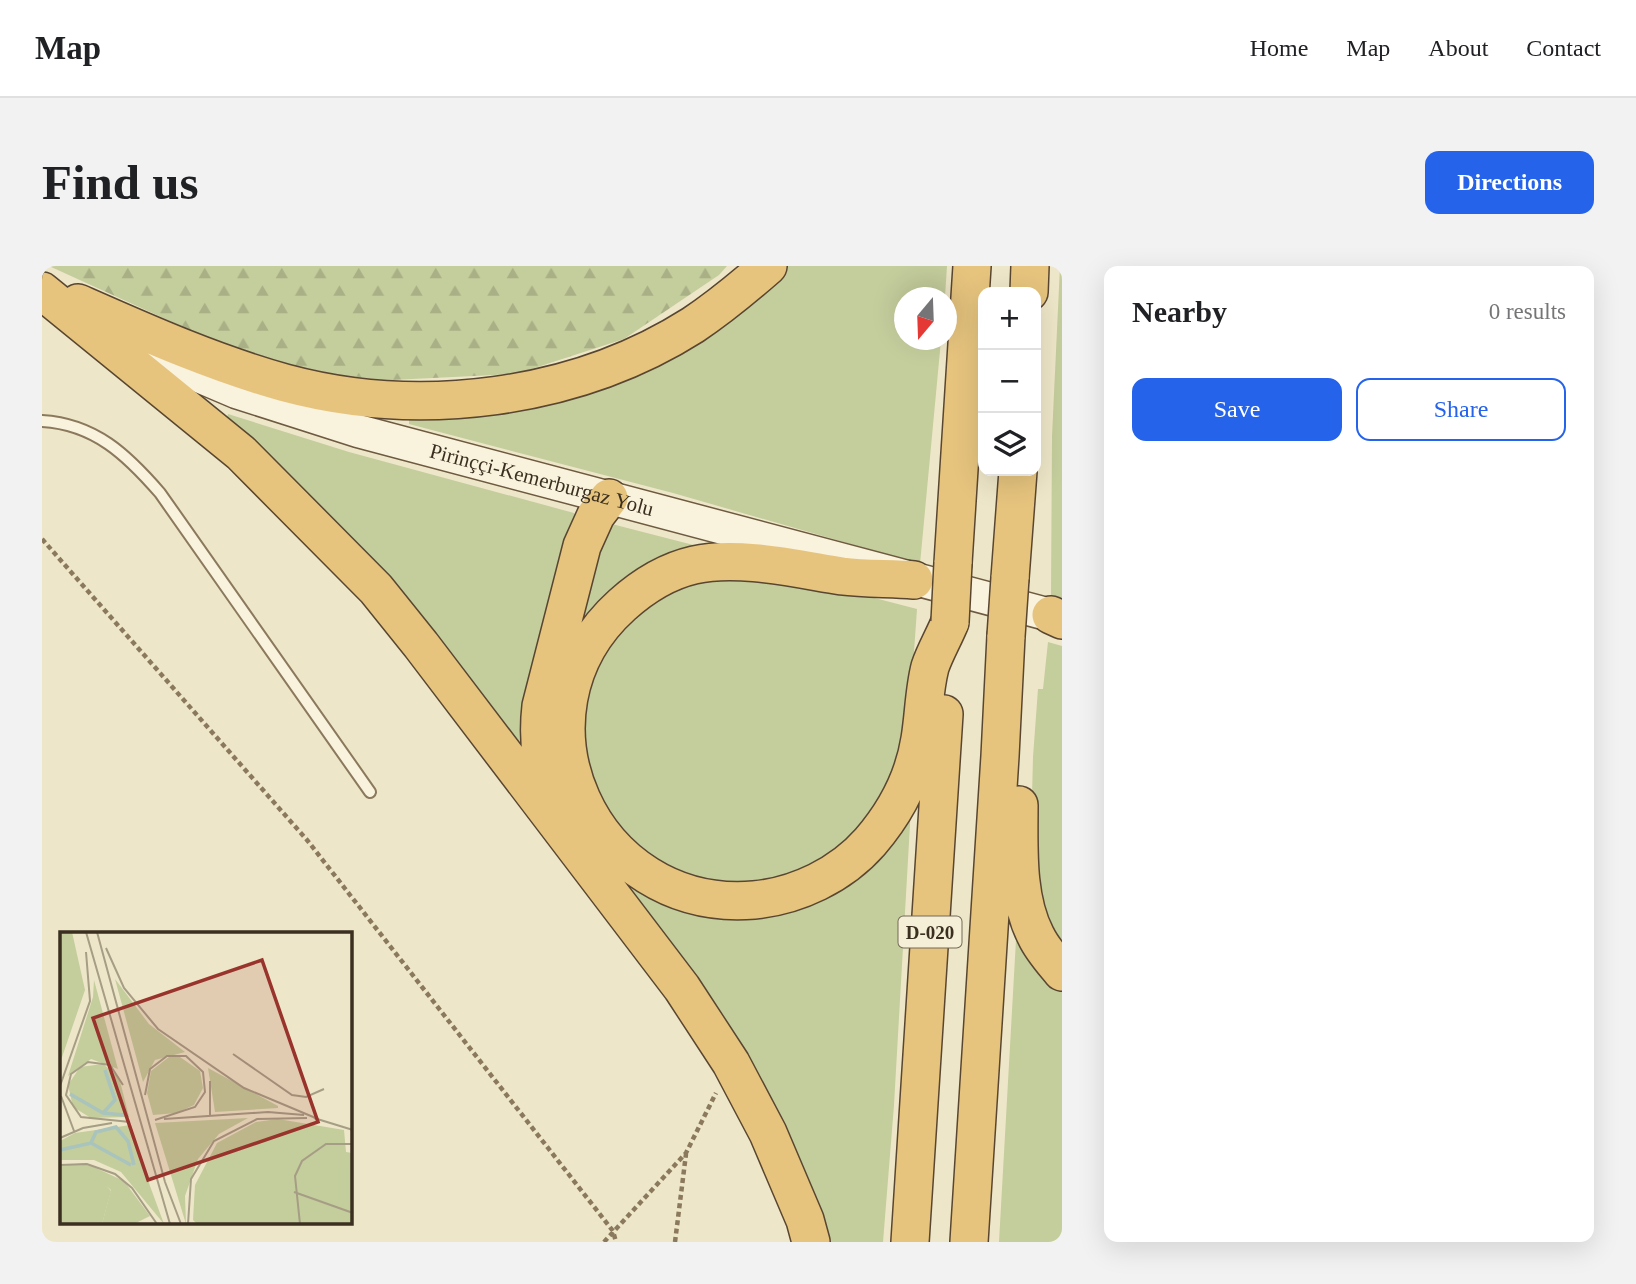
<!DOCTYPE html>
<html lang="en">
<head>
<meta charset="utf-8">
<style>
  :root { --surface:#fff; --page:#f2f2f2; --text:#202124; --muted:#757577; --line:#e0e0e0; --accent:#2563eb }
  body { margin:0; font-family:"Times New Roman",serif; background:var(--page); color:var(--text) }
  .controls { position:absolute; right:21px; top:21px; display:grid; overflow:hidden; border-radius:14px; box-shadow:0 7px 28px #0002 }
  .controls button { width:63px; height:63px; display:grid; place-items:center; padding:0; border:0; border-bottom:2px solid var(--line); background:var(--surface); color:var(--text); font:35px sans-serif }
  .compass { position:absolute; left:852px; top:21px; width:63px; height:63px; border-radius:50%; background:var(--surface); box-shadow:0 7px 28px #0002; rotate:199deg }
  .list { margin:0; padding:0; list-style:none }
  h2 { display:flex; justify-content:space-between; align-items:center; height:91px; margin:0; padding:0 28px; font-size:30px }
  h2 small { font-size:23px; font-weight:400; color:var(--muted) }
  .actions { display:flex; gap:14px; padding:21px 28px }
  .actions a { flex:1; padding:16px 0; border:2px solid var(--accent); border-radius:14px; text-align:center; font-size:24px; color:var(--accent) }
  .actions .main { background:var(--accent); color:#fff }
  .icon { flex:none; width:38px; height:38px; fill:none; stroke:currentColor; stroke-width:2; stroke-linecap:round; stroke-linejoin:round }
  .map { position:relative; flex:none; width:1020px; height:976px; overflow:hidden; border-radius:14px }
  header { display:flex; align-items:center; gap:42px; box-sizing:border-box; height:98px; padding:0 35px; background:var(--surface); border-bottom:2px solid var(--line) }
  header strong { font-size:33px }
  nav { display:flex; gap:38px; margin-inline-start:auto; font-size:24px }
  .intro { display:flex; align-items:center; justify-content:space-between; box-sizing:border-box; height:168px; padding:0 42px }
  h1 { margin:0; font-size:49px }
  .button { padding:18px 32px; border-radius:14px; background:var(--accent); color:#fff; font-size:24px; font-weight:700 }
  main { display:flex; gap:42px; padding:0 42px }
  aside { flex:1; background:var(--surface); border-radius:14px; box-shadow:0 7px 28px #0002 }
  .map>svg:first-child { display:block }
  .grass { fill:#c4cd9c }
  .forest { fill:url(#forest-firs) }
  .lines { fill:none; stroke-linecap:round; stroke-linejoin:round }
  .service-casing { stroke:#8b795d; stroke-width:14 }
  .secondary-casing { stroke:#6d5a40; stroke-width:35 }
  .trunk-casing { stroke:#594631; stroke-width:40 }
  .path { stroke:#8b795d; stroke-width:4.5; stroke-dasharray:5 3.5; stroke-linecap:butt }
  .service { stroke:#f9f2dc; stroke-width:10 }
  .secondary { stroke:#f9f2dc; stroke-width:32 }
  .trunk { stroke:#e6c47e; stroke-width:37 }
  .trunk-bridge-casing { stroke:#594631; stroke-width:40; stroke-linecap:butt }
  .trunk-bridge { stroke:#e6c47e; stroke-width:37 }
  .labels { text-anchor:middle; stroke-width:7; stroke-linejoin:round; paint-order:stroke }
  .shield { fill:#f6efd8; stroke:#736957; stroke-width:2 }
  .shield-label { font-size:19px; font-weight:bold; fill:#3b2f20 }
  .street-label { font-size:21px; fill:#3b2f20; stroke:#f6efd8 }
  .inset-river { fill:none; stroke:#a9c3bd; stroke-width:3.5 }
  .inset-road { fill:none; stroke:#a69d85; stroke-width:2 }
  .view { fill:#99342d; fill-opacity:0.15; stroke:#99342d; stroke-width:3.5 }
  .inset-edge { fill:none; stroke:#3b2f20; stroke-width:3.5 }
</style>
</head>
<body>
<header>
<strong>Map</strong>
<nav><a>Home</a><a>Map</a><a>About</a><a>Contact</a></nav>
</header>
<div class="intro"><h1>Find us</h1><a class="button">Directions</a></div>
<main>
<div class="map">
<svg width="1020" height="976" viewBox="0 0 1020 976">
  <defs>
    <pattern id="forest-firs" width="22" height="20" patternUnits="userSpaceOnUse" patternTransform="scale(1.75)"><rect width="22" height="20" fill="#c4cd9c"/><path d="M5 1l3.5 6h-7zM16 11l3.5 6h-7z" fill="#a9b086"/></pattern>
  </defs>
  <rect width="100%" height="100%" fill="#eee6c8"/>
  <path class="grass" d="M 741,0 L 905,0 L 903,31 L 862,32 L 862,74 L 899,74 L 878,298 L 631,227 L 367,158 L 367,150 L 480,142 Z
    M 1018,0 L 1020,0 L 1020,335 L 1009,332 L 1010,170 Z
    M 186,148 L 307,186 L 532,247 L 535,252 L 489,494 L 182,160 Z
    M 562,256 L 667,283 L 531,389 Z
    M 682,305 L 744,309 L 875,343 L 866,471 L 831,559 L 751,615 L 681,626 L 582,579 L 537,492 L 535,464 L 552,398 L 594,346 L 636,320 Z
    M 1006,376 L 1020,380 L 1020,689 L 988,611 L 991,491 L 996,423 L 1001,423 Z
    M 869,541 L 852,839 L 841,976 L 781,976 L 583,624 L 593,612 L 720,644 Z
    M 975,656 L 1020,716 L 1020,976 L 957,976 Z"/>
  <path class="forest" d="M 7,0 L 685,0 L 677,9 L 582,73 L 474,108 L 329,115 L 207,91 Z"/>
  <g class="lines">
    <g class="service-casing">
      <path id="service" d="M 0,155 C 53,158 85,189 118,227 L 328,526"/>
    </g>
    <g class="secondary-casing">
      <g id="secondary">
        <path id="s1" d="M 80,73 L 147,106 L 194,126 L 316,165 L 1020,352"/>
      </g>
    </g>
    <g class="trunk-casing">
      <path id="trunk" d="M 0,25 L 199,187 L 334,323 L 379,379 L 640,722 L 689,797 L 726,867 L 763,954 L 769,976
        M 987,26 L 988,0
        M 36,37 C 104,67 171,97 243,117 C 377,153 533,134 651,59 C 678,41 702,21 726,0
        M 911,297 L 930,0
        M 968,312 L 976,205
        M 872,314 C 849,312 824,313 800,310 C 755,303 697,289 652,299 C 626,305 600,321 580,339 C 459,448 549,648 712,634 C 755,630 799,609 828,576 C 853,547 872,511 878,473 C 882,449 882,424 888,401 C 893,386 902,371 908,356
        M 1009,349 L 1020,354
        M 977,539 C 977,581 974,632 994,670 C 1000,683 1011,695 1020,706
        M 514,541 C 499,508 495,475 499,440 L 540,280 L 554,249 L 567,232
        M 868,976 L 902,448
        M 927,976 L 958,490 L 964,370"/>
    </g>
    <path class="path" d="M 0,273 L 265,574 L 571,965 L 574,976
      M 562,976 L 644,887 L 674,827
      M 633,976 L 644,888"/>
    <use href="#service" class="service"/>
    <use href="#secondary" class="secondary"/>
    <use href="#trunk" class="trunk"/>
    <g class="trunk-bridge-casing">
      <path id="trunk-bridge" d="M 908,356 L 911,297
        M 964,370 L 968,312"/>
    </g>
    <use href="#trunk-bridge" class="trunk-bridge"/>
  </g>
  <g class="labels">
    <rect class="shield" x="856.5" y="650.5" width="63" height="31" rx="5"/>
    <g class="shield-label">
      <text x="888" y="673">D-020</text>
    </g>
    <g class="street-label">
      <text dy="7" stroke="none"><textPath href="#s1" startOffset="444">Pirinççi-Kemerburgaz Yolu</textPath></text>
    </g>
  </g>
  <g transform="translate(18 666)">
    <rect width="292" height="292" fill="#eee6c8"/>
    <path d="M 55,47 L 89,92 L 125,120 L 95,128 L 83,150 ZM 34,48 L 58,137 L 31,127 L 8,144 L 33,65 ZM 109,125 L 120,125 L 140,139 L 143,156 L 134,173 L 117,181 L 93,183 L 87,161 L 91,139 ZM 43,132 L 59,145 L 69,185 L 31,186 L 13,175 L 8,153 L 20,135 ZM 148,136 L 218,174 L 218,176 L 155,180 ZM 188,186 L 159,202 L 138,227 L 125,264 L 126,292 L 95,191 ZM 71,193 L 90,254 L 104,292 L 61,240 L 34,228 L 0,228 L 0,209 L 15,201 Z" fill="#c4cd9c"/>
    <path d="M 0,0 L 12,0 L 25,58 L 0,131 ZM 218,187 L 284,198 L 286,220 L 292,221 L 292,292 L 137,292 L 133,288 L 135,253 L 157,211 L 196,190 ZM 25,231 L 64,249 L 90,284 L 74,292 L 42,292 L 51,258 L 44,252 L 0,248 L 0,234 Z" fill="#c4cd9c"/>
    <path d="M 2,246 L 23,246 L 44,251 L 51,259 L 42,292 L 0,292 Z" fill="#c4cd9c"/>
    <path class="inset-river" d="M 10,162 L 43,181 L 64,183M 44,180 L 55,168 L 45,138M 31,211 L 36,200 L 56,195 L 68,209 L 74,233M 0,218 L 31,211 L 71,233"/>
    <path class="inset-road" d="M 26,0 L 110,292M 37,0 L 105,250 L 121,292M 46,16 L 64,56 L 98,97 L 184,156 L 258,187M 173,122 L 232,163 L 246,165 L 264,157M 150,149 L 150,184M 63,153 L 50,133 L 28,130 L 11,142 L 6,163 L 21,185 L 70,190M 0,154 L 30,69 L 26,20M 85,163 L 90,137 L 107,124 L 126,124 L 143,140 L 145,160 L 135,175 L 95,188M 1,164 L 14,199M 254,186 L 293,198M 104,187 L 208,180 L 244,183M 0,206 L 23,196 L 52,191M 0,233 L 27,232 L 55,242 L 72,256 L 97,292M 234,260 L 293,281M 128,292 L 131,247 L 154,209 L 197,187 L 247,186M 240,292 L 235,244 L 242,229 L 266,212 L 293,212"/>
    <path class="view" d="M 202,28 L 258,190 L 88,248 L 33,86 Z"/>
    <rect width="292" height="292" class="inset-edge"/>
  </g>
</svg>
<div class="controls">
<button>+</button>
<button>−</button>
<button><svg class="icon" aria-label="layers" viewBox="0 0 24 24"><path d="M12 4l9 5-9 5-9-5zM3 14l9 5 9-5"/></svg></button>
</div>
<svg class="compass" viewBox="-18 -18 36 36"><path d="M0-13l5 13h-10z" fill="#e53935"/><path d="M0 13l5-13h-10z" fill="#757577"/></svg>
</div>
<aside>
<h2>Nearby<small>0 results</small></h2>
<ul class="list">
</ul>
<div class="actions"><a class="main">Save</a><a>Share</a></div>
</aside>
</main>
</body>
</html>
